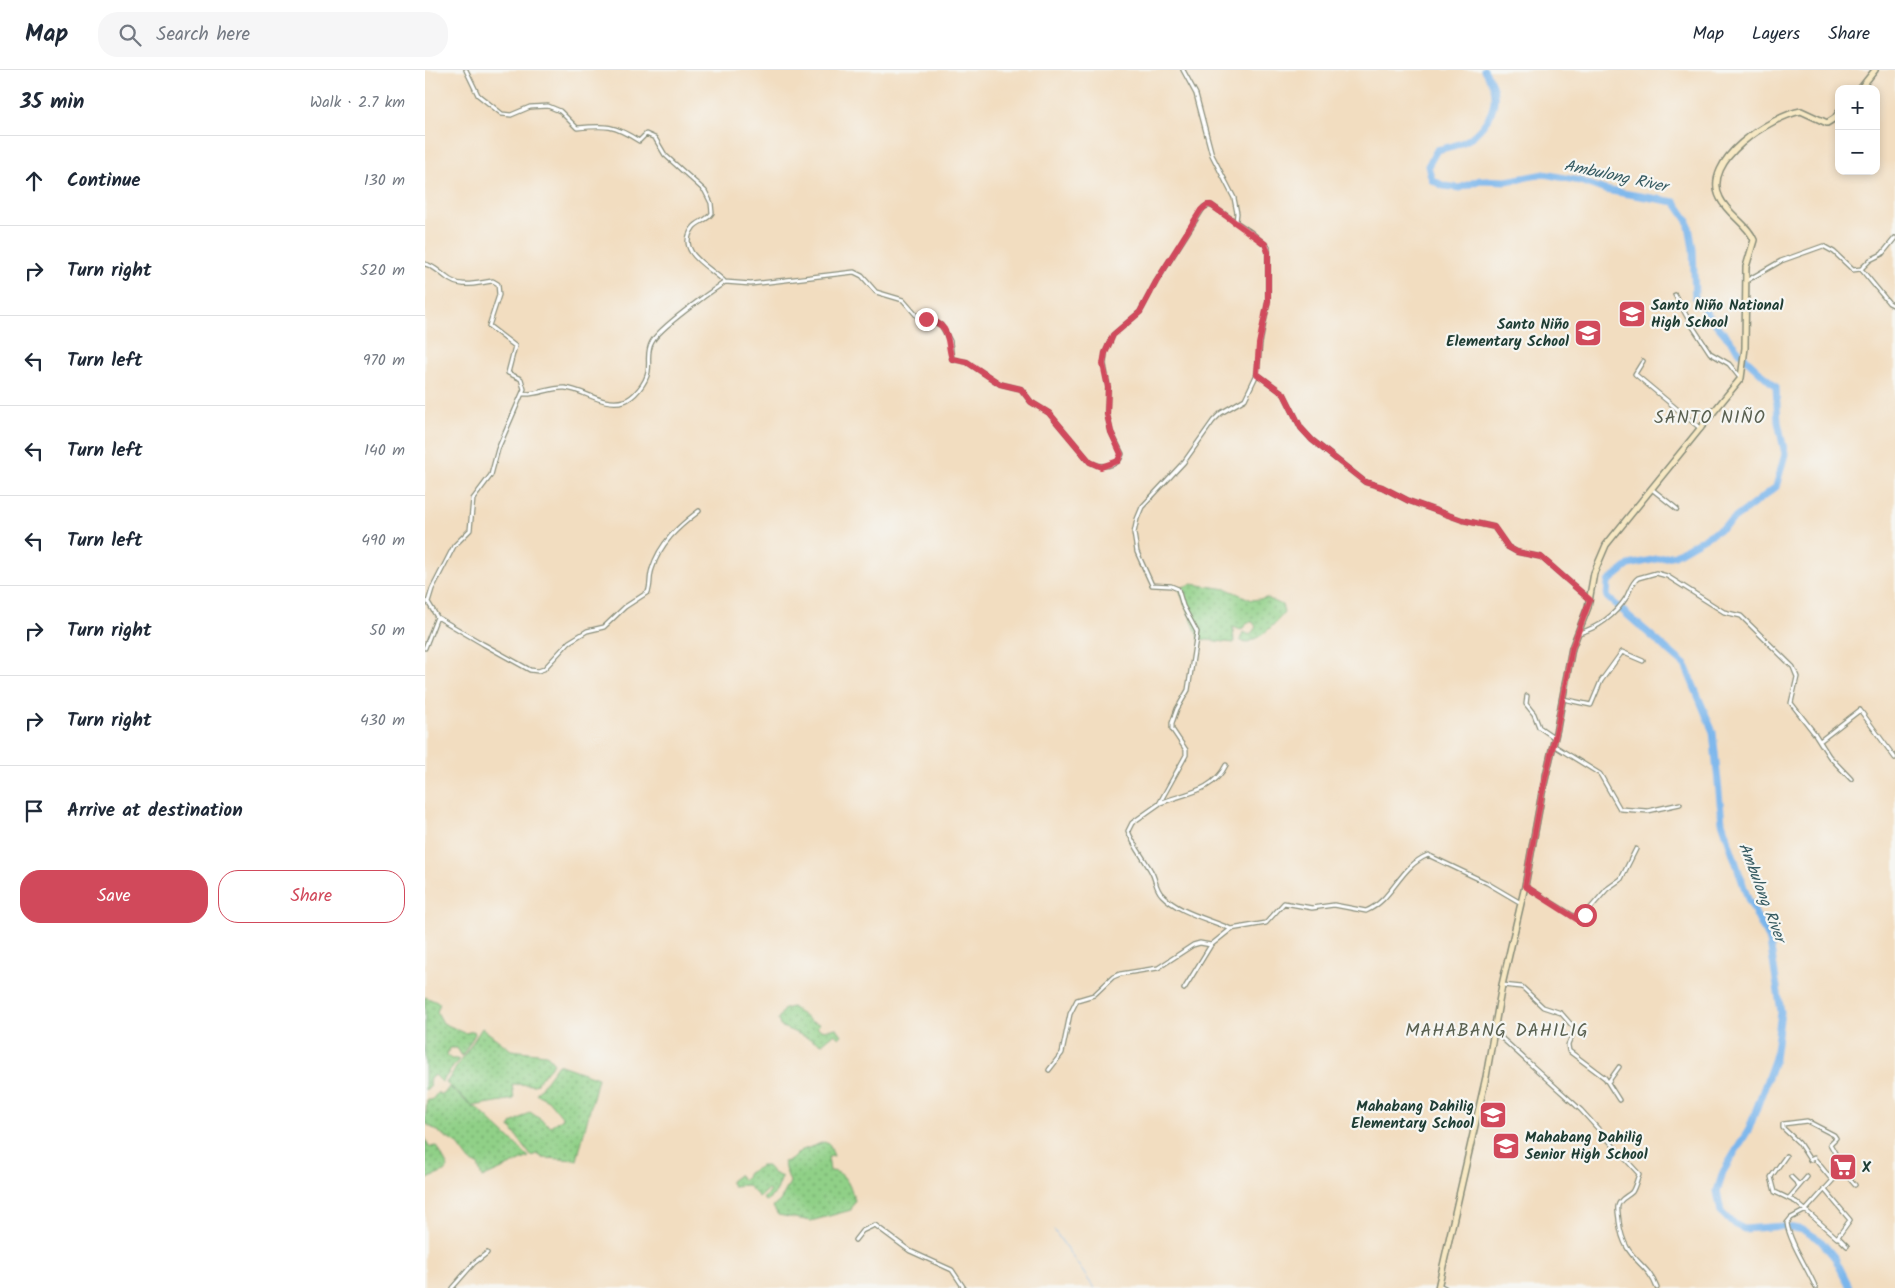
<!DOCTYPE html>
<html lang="en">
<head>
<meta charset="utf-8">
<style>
  :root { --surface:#fff; --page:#f6f6f7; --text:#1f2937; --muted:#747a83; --line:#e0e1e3; --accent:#d1495b }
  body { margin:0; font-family:Kalam,sans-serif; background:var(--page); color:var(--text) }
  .controls { position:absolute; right:15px; top:15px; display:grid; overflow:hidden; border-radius:10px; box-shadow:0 2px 8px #0003 }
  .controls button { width:45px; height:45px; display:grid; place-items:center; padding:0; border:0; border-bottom:1px solid var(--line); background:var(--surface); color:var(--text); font:25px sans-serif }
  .stop { position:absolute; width:15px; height:15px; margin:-11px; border:4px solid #d1495b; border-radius:50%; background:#fff }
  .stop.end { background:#d1495b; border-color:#fff; box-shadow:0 1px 5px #0008 }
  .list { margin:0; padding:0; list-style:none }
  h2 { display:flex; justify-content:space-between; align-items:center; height:65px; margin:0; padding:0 20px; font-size:21px }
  h2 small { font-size:16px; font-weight:400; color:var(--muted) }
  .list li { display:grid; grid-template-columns:32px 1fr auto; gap:15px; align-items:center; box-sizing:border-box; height:90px; padding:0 20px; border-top:1px solid var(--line) }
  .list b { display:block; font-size:19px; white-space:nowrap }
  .list em { font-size:16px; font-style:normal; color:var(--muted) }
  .actions { display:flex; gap:10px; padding:15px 20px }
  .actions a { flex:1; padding:11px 0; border:1px solid var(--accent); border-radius:20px; text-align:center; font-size:18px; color:var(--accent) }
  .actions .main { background:var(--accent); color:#fff }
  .icon { flex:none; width:28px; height:28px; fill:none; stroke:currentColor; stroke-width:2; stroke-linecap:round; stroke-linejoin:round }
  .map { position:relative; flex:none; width:1470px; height:1218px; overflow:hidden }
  header { display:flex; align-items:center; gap:30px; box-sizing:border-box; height:70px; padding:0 25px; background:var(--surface); border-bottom:1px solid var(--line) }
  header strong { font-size:24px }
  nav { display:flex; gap:28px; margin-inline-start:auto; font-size:18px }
  .search { width:350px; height:45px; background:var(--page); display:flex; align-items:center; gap:12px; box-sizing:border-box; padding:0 18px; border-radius:20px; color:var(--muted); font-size:19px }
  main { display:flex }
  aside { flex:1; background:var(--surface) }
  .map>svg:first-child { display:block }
  .grass { fill:url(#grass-dots); stroke:#58865e }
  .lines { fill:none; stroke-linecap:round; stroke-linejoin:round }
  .stream { stroke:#7ab6ec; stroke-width:1 }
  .river { stroke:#7ab6ec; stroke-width:7 }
  .street-casing { stroke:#888d7a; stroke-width:5.5 }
  .secondary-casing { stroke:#888d7a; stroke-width:8 }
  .street { stroke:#fff; stroke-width:3 }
  .secondary { stroke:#f7e8c3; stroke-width:5 }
  .route { stroke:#d1495b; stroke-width:6 }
  .labels { text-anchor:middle; stroke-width:4.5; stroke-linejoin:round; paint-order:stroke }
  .poi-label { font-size:15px; font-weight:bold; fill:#1f3d34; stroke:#f6f6f2; text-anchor:start }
  .water-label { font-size:16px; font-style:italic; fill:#365b62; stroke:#f6f6f2 }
  .quarter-label { font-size:18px; letter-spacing:1px; fill:#596050; stroke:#f6f6f2 }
</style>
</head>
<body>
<header>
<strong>Map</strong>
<div class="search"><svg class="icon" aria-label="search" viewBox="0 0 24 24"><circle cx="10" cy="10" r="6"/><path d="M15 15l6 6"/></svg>Search here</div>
<nav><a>Map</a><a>Layers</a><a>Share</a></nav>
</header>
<main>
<aside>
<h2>35 min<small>Walk · 2.7 km</small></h2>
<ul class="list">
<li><svg class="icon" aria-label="ahead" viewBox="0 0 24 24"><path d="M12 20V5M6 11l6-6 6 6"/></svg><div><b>Continue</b></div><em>130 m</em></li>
<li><svg class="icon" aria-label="right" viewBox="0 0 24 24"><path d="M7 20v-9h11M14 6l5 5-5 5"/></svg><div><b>Turn right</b></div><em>520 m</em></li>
<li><svg class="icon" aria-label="left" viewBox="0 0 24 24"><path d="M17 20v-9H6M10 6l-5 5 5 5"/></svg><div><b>Turn left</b></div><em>970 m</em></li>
<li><svg class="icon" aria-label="left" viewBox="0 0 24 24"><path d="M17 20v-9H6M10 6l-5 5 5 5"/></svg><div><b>Turn left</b></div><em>140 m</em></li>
<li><svg class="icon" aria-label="left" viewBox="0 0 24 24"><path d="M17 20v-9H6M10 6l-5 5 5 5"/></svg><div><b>Turn left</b></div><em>490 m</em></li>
<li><svg class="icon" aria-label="right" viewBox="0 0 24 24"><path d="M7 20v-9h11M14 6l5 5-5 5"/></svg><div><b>Turn right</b></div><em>50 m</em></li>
<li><svg class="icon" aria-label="right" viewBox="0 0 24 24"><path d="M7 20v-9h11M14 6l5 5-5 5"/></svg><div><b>Turn right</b></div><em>430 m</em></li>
<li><svg class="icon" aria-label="arrive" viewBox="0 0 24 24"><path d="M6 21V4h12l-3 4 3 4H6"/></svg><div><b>Arrive at destination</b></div></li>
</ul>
<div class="actions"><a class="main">Save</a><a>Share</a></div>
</aside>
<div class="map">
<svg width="1470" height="1218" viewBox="0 0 1470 1218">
  <defs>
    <pattern id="grass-dots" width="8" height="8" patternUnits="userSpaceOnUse" patternTransform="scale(1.25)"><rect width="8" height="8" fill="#90d087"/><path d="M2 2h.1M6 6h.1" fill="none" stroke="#75aa6f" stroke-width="1.8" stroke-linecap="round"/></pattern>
  </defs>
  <rect width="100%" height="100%" fill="#f6f6f2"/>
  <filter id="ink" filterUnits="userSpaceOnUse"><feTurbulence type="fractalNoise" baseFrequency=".02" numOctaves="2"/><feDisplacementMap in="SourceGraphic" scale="10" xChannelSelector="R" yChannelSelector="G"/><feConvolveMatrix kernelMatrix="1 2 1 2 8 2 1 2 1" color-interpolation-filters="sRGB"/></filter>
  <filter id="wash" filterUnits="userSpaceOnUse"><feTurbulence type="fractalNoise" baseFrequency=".0096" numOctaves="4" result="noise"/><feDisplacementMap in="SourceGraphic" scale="20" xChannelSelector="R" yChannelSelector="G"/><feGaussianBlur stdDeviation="1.12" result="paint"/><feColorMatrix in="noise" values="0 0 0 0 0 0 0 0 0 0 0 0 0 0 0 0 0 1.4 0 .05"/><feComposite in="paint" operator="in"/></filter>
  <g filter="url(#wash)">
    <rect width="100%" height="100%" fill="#f2ddc0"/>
    <path class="grass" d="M 767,514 L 802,519 L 827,530 L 842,528 L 857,535 L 859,543 C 847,557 838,567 820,573 L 815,570 L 818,562 L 825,565 L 831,557 L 828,552 L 824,552 L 816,560 L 808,557 L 809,573 L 773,569 C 773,562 757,529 754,518 Z
      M 0,927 L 15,933 L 12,942 L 18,953 L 40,963 L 49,961 L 50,964 L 37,986 L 32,978 L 24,978 L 22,985 L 26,989 L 34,989 L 17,1012 L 10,1005 L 4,1009 L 6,1016 L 0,1020 Z
      M 367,937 L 387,952 L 395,954 L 392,957 L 396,960 L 412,958 L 417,965 L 414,968 L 409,964 L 397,974 L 355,956 L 353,949 L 359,939 Z
      M 57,958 L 86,980 L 121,984 L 129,993 L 110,1015 L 87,1014 L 89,1029 L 48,1036 L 21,1013 Z
      M 133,994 L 173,1008 L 152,1090 L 118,1088 L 112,1084 L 106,1086 L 85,1057 L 86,1054 L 105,1042 L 125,1056 L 138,1048 L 123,1030 L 111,1024 Z
      M 24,1017 L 49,1038 L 51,1037 L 104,1087 L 57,1108 L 53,1095 L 45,1091 L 33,1075 L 0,1053 L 2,1030 L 7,1030 L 13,1022 L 13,1024 L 19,1024 Z
      M 0,1067 L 4,1077 L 12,1076 L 23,1097 L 19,1102 L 0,1110 Z
      M 399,1072 L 404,1074 L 409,1086 L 403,1087 L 405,1101 C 421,1101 425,1117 430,1130 L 426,1140 L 386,1151 L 353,1145 L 348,1137 L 355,1131 L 365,1112 L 358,1092 L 366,1090 L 375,1081 Z
      M 336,1096 L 342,1096 L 348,1103 L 357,1107 L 351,1123 L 341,1131 L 338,1129 L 345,1121 L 342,1120 L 334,1127 L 322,1115 L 308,1116 L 305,1111 L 313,1105 L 319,1110 L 323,1103 Z"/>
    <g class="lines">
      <path class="stream" d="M 629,1160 L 669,1218"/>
      <path class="river" d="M 1059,0 C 1077,24 1070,46 1049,65 C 1040,74 1024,77 1012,80 L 1003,96 L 1007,110 L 1019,116 L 1035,118 L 1055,110 L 1081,111 L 1119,104 L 1155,111 L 1180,120 L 1250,132 L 1263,151 L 1268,179 L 1270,227 L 1289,252 L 1322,290 L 1351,317 L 1353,352 L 1360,384 L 1351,417 L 1297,458 L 1250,485 L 1204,495 L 1183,512 L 1182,527 L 1260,595 L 1288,662 L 1297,752 L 1323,829 L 1345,872 L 1356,942 L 1350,988 L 1324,1059 L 1298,1102 L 1292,1121 L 1296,1142 L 1306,1152 L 1319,1159 L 1358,1156 L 1378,1160 L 1395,1170 L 1410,1188 L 1425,1218"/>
    </g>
  </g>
  <g filter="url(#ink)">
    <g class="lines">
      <g class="street-casing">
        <path id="street" d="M 41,0 L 53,25 L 77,44 L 86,45 L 105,37 L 123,36 L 135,41 L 152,58 C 181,55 189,55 214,71 L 221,64 L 230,68 L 240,85 L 280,121 L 286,133 L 287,143 C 282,151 273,151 268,158 C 250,182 285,197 300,212
          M 758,0 L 771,24 L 787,85 L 809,128 L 812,143 L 811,152
          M 0,194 C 9,196 14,202 21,207 C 35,219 51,213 68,211 L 73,214 L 74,225 L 64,256 L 90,276 L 83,303 L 96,309 L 99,319 L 73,379 L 66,405 L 48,429 L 45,460 L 29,476 L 7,519 L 3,532 L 12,547 L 58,574 L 105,600 L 113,601 L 119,599 L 144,572 L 162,561 L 179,557 L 200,537 L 223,522 C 226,515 224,507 227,499 C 235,473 253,457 274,441
          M 1436,199 L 1464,233 L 1470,236
          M 1321,211 L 1356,191 L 1398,176 L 1409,182 L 1428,200 L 1436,199 L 1445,190 L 1457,184 L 1470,168
          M 1250,225 L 1266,254 L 1285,283 L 1304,294 L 1315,308
          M 1218,291 L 1210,304 L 1276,359
          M 832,304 L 859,324 L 876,358 L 887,370 L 940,412 L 957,417 L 984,431 L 1037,450 L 1069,457 L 1083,477 L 1092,482 L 1116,487 L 1164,529
          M 99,324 C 113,325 126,317 140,318 C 160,320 178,337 199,331 C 209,328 221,313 223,302 C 225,292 221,282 227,272 C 234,258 285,222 300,212 L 326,214 L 429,202 L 437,206 L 451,222 L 478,230 L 491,245 L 516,255 L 525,271 L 527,289 L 542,292 L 575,314 L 596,319 L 606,332 L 624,343 L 665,392 C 675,398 693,398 697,384 L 686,362 L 682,344 L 683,317 L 679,294 L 680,283 L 688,265 L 715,242 L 731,212 L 779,137 L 786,135 L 826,162 L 843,177 L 843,231 L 835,274 L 832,304 L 820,329 L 796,343 L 788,351 L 759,392 L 717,437 L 712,449 L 709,463 L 712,482 L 727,515 L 746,516 L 753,519 L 758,536 L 772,562 L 763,620 L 752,639 L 747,653 L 747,659 L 761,680 L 761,685 L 734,734 L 707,753 L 703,761 C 709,776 718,787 726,801 C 731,809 730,818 737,825 C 754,843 784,849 806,859
          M 1228,420 L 1252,439
          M 1154,563 C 1173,558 1190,545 1201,528 C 1205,521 1206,513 1213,508 L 1231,503 L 1242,506 L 1299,542 L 1316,546 L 1368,597 L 1372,607 L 1366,633 L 1390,664 L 1404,686 L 1426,709
          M 0,578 L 12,547
          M 1102,626 L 1101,634 L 1109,644 L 1114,657 L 1130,668
          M 1138,629 L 1166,635 L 1176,611 L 1197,582 L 1218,591
          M 1395,671 L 1435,640 L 1470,688
          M 1128,675 L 1175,704 L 1195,739 L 1223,741 L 1255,734
          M 735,733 C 760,723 788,722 801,695
          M 1100,816 L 1155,850 L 1182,819 L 1196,809 L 1211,779
          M 1077,915 L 1097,917 L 1118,937 L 1136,943 L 1150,959 L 1143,975 L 1144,981 L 1180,1008 L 1194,1030
          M 759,919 L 786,875
          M 1070,962 L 1156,1040 L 1214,1104 C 1212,1109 1210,1118 1207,1122 C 1202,1127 1195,1128 1193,1136 C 1192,1140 1194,1147 1194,1151 C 1199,1192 1222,1190 1232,1218
          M 624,1000 L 637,983 L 645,944 L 652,930 L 669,925 L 688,907 L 695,904 L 733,898 L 768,875 L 775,873 L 786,875 L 806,859 L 841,853 L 859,833 L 887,838 L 909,835 L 941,841 C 968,830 974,797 1003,785 L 1062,813 L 1096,833
          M 1184,1011 L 1194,997
          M 1361,1086 L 1346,1107 L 1350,1122 L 1371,1132 L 1412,1168 L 1425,1150 L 1399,1119
          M 1366,1107 L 1374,1115
          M 1407,1110 L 1389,1088 L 1385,1090 L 1374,1073 L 1358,1058 L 1358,1054 L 1382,1051 L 1409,1065 L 1411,1068 L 1405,1074 L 1410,1083 L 1409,1090 L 1430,1115
          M 1364,1128 L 1382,1107
          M 1413,1167 L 1422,1176
          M 430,1170 L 437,1161 L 450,1155 L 485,1181 L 527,1200 L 539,1218
          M 1014,1215 L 1020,1218
          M 27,1218 L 49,1193 L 62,1183
          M 1391,1218 C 1383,1199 1364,1171 1362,1153 L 1366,1148 L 1381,1140 L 1418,1099"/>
      </g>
      <g class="secondary-casing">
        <path id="secondary" d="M 1435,19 L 1450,0
          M 1013,1218 L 1061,1007 L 1077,915 L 1100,816 L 1117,723 L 1132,658 L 1147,578 L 1163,537 L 1169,503 L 1181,475 L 1316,308 L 1320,278 L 1321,197 L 1329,170 C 1322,153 1303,145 1295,128 C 1276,91 1345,47 1376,41 L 1402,53 L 1410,48 L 1414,42"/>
      </g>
      <use href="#street" class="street"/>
      <use href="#secondary" class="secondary"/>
    </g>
  </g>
  <g class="lines" filter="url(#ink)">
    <path class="route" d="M 501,249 C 527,254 521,271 527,289 L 542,292 L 575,314 L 596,319 L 606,332 L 624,343 L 665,392 L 676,397 L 693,391 L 696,384 L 686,362 L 682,344 L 683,317 L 678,294 L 680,283 L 688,265 L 715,242 L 731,212 L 776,140 L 782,135 L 786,135 L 840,174 L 843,182 L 843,231 L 834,274 L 832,304 L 859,324 L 876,358 L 887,370 L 940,412 L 957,417 L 984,431 L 1037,450 L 1069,457 L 1083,477 L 1092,482 L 1116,487 L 1165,530 L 1147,578 L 1132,658 L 1117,723 L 1100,816 L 1153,850 L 1160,845"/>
  </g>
  <defs>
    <g id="school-square" transform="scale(1.4375)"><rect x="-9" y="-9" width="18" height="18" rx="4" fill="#d1495b" stroke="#f6f6f2"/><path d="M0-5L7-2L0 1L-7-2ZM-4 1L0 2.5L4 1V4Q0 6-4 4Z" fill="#fff"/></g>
    <g id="supermarket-square" transform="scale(1.4375)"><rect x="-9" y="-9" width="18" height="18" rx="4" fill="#d1495b" stroke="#f6f6f2"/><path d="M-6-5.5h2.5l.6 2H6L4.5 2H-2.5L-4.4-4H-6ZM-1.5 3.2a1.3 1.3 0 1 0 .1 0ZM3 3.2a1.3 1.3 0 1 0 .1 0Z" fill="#fff"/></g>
  </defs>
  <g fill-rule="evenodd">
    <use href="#school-square" x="1207" y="244"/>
    <use href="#school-square" x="1163" y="263"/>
    <use href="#school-square" x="1068" y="1045"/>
    <use href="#school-square" x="1081" y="1076"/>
    <use href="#supermarket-square" x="1418" y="1097"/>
  </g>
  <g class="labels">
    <g class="poi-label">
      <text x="1226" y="240">Santo Niño National<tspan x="1226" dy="17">High School</tspan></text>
      <text x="1144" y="259" text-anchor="end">Santo Niño<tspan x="1144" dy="17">Elementary School</tspan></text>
      <text x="1049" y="1041" text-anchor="end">Mahabang Dahilig<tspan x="1049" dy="17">Elementary School</tspan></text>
      <text x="1100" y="1072">Mahabang Dahilig<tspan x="1100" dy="17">Senior High School</tspan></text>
      <text x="1437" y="1102">X</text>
    </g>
    <g class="water-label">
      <text transform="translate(1191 105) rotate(12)" y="6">Ambulong River</text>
      <text transform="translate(1338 822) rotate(69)" y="6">Ambulong River</text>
    </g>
    <g class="quarter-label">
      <text x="1285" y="353">SANTO NIÑO</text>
      <text x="1072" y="966">MAHABANG DAHILIG</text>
    </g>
  </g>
</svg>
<div class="controls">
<button>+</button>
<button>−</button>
</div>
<div class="stop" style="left:1160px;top:845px"></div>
<div class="stop end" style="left:501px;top:249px"></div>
</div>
</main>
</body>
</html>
